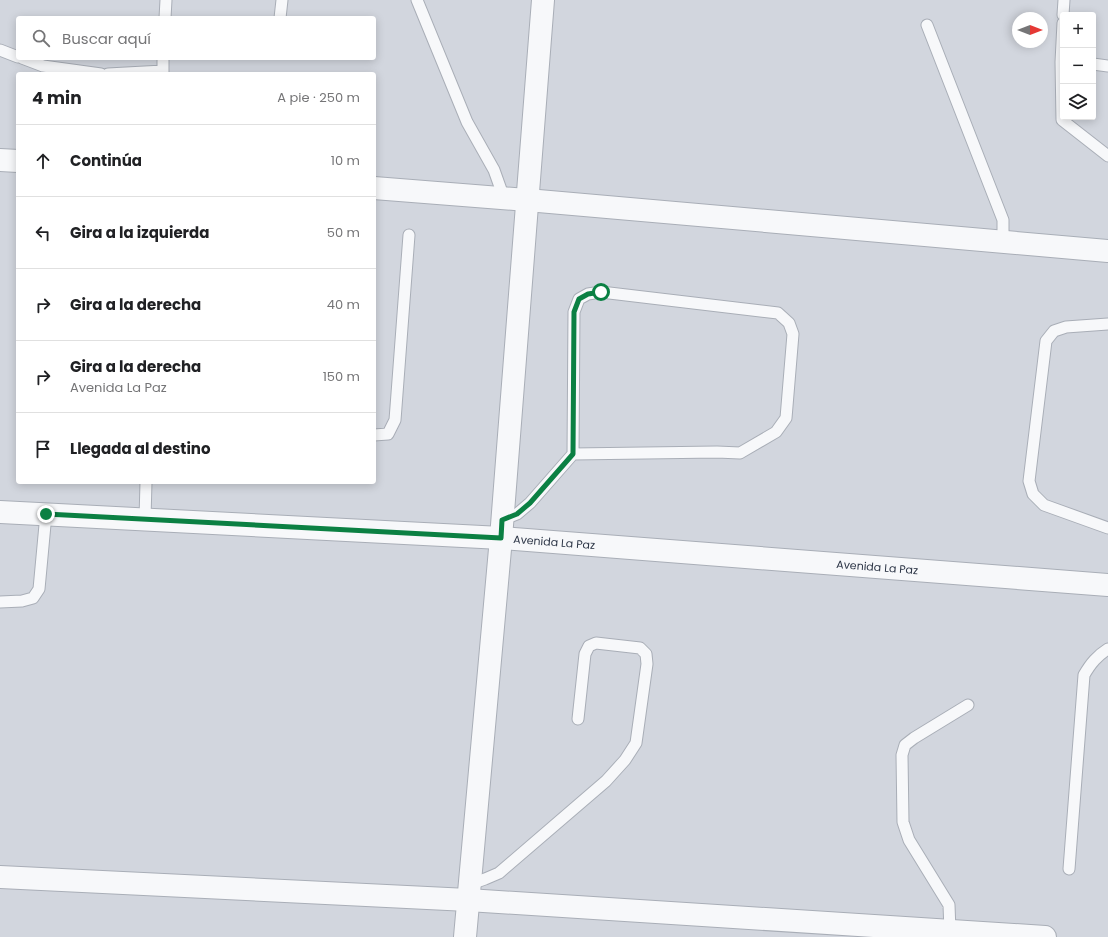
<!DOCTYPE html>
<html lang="es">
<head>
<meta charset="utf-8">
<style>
  :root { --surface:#fff; --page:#f6f6f6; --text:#202124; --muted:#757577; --line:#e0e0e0 }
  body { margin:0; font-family:Poppins,sans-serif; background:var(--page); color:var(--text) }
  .controls { position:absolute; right:12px; top:12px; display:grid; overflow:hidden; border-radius:4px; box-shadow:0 2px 10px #0003 }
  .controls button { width:36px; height:36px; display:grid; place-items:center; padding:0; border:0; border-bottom:1px solid var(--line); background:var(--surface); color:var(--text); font:20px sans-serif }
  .compass { position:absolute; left:1012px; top:12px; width:36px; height:36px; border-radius:50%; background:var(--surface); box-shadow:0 2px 10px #0003; rotate:90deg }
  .stop { position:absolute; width:12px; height:12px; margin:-9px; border:3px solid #0b8043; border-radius:50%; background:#fff }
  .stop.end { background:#0b8043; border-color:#fff; box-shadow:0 1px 4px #0008 }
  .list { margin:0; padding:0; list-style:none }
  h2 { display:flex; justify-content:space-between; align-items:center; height:52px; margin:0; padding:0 16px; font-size:17px }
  h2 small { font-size:13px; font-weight:400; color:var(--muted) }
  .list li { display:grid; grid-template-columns:26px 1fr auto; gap:12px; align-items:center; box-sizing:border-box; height:72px; padding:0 16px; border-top:1px solid var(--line) }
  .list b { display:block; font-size:15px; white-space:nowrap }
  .list p { margin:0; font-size:13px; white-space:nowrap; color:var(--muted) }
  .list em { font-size:13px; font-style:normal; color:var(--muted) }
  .icon { flex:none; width:22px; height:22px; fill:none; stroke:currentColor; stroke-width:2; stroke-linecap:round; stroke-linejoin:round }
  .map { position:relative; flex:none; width:1108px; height:937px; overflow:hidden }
  .search { position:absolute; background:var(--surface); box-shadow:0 2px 10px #0003; left:16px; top:16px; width:360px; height:44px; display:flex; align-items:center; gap:10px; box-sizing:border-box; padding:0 14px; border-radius:4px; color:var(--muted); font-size:15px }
  .panel { position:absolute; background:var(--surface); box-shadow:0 2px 10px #0003; left:16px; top:72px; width:360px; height:412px; border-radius:4px }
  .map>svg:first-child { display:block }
  .built { fill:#d2d6de; fill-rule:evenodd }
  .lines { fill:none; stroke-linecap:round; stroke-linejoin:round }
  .lane-casing { stroke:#a9aeb7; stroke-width:13 }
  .street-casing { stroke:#a9aeb7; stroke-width:24 }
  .lane { stroke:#f7f8fa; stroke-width:11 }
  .street { stroke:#f7f8fa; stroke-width:22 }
  .route { stroke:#0b8043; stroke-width:5 }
  .labels { text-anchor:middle; stroke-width:3; stroke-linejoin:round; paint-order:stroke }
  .street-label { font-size:11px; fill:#2b3445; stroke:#f4f6f9 }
</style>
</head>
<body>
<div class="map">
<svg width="1108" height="937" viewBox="0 0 1108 937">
  <rect width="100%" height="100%" fill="#e4e7ec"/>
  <path class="built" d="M 0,0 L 1108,0 L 1108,937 L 0,937 ZM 1063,15 L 1093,15 L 1093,117 L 1063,117 ZM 18,18 L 374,18 L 374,58 L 18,58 ZM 1018,18 L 1042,18 L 1042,42 L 1018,42 ZM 18,74 L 374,74 L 374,482 L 18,482 Z"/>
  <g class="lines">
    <g class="lane-casing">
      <path id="lane" d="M 417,0 L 467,122 L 494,170 L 504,198
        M 1063,15 L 1064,0
        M 165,18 L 166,0
        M 280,18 L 282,0
        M 1063,23 L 1061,62 L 1062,120 L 1108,156
        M 927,25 L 1003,220 L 1003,242
        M 0,50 L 18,57
        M 22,58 L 43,66 L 101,74
        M 1093,64 L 1108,66
        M 108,74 L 163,71
        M 163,74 L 163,58
        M 1108,324 L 1066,327 L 1054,331 L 1046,341 L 1029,481 L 1033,494 L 1044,505 L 1108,528
        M 374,435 L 388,434 L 395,420 L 409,235
        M 145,519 L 146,482
        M 502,520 L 517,514 L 530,503 L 573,454 L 574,312 L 579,299 L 588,294 L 601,292 L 778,313 L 789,323 L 793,334 L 786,418 L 776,432 L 740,453 L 717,452 L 573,454
        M 0,602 L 22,601 L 33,598 L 39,589 L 46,514
        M 1069,869 L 1084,675 C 1091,663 1097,656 1108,649
        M 471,884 L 485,879 L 499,873 L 606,781 L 625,760 L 636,743 L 647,664 L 646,654 L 640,648 L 596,643 L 589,646 L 585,654 L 578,719
        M 950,931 L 949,905 L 909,840 L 903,822 L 902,755 L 905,745 L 914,738 L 968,705"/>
    </g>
    <g class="street-casing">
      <g id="street">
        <path d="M 0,160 L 18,161"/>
        <path d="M 374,188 L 527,200 L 1108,251"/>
        <path id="s1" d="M 0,512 L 501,538 L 1108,585"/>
        <path d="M 0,877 L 468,900 L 1045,937"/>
        <path d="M 465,937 L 501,538 L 543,0"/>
      </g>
    </g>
    <use href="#lane" class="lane"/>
    <use href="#street" class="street"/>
  </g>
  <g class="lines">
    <path class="route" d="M 46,514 L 501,538 L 502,520 L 517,514 L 530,503 L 573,454 L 574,312 L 579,299 L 588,294 L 601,292"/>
  </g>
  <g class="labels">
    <g class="street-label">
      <text dy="4" stroke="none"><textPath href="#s1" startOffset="555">Avenida La Paz</textPath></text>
      <text dy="4" stroke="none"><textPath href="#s1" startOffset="879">Avenida La Paz</textPath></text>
    </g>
  </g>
</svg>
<div class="controls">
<button>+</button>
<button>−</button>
<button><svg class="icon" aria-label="layers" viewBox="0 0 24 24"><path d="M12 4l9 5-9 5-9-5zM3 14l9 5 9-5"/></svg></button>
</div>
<svg class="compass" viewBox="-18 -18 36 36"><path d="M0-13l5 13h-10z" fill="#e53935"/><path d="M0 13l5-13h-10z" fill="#757577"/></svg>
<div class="stop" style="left:601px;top:292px"></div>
<div class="stop end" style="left:46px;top:514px"></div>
<div class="search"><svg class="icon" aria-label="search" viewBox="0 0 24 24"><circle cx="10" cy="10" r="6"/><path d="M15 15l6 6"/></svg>Buscar aquí</div>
<section class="panel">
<h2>4 min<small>A pie · 250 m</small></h2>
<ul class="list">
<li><svg class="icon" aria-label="ahead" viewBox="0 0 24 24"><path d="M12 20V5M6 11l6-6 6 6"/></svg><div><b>Continúa</b></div><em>10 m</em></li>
<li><svg class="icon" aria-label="left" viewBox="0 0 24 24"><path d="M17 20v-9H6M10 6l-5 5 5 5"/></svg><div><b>Gira a la izquierda</b></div><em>50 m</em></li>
<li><svg class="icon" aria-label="right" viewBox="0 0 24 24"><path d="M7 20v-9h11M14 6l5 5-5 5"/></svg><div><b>Gira a la derecha</b></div><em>40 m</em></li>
<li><svg class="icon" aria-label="right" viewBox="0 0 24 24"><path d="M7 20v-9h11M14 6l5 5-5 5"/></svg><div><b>Gira a la derecha</b><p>Avenida La Paz</p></div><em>150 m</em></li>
<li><svg class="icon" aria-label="arrive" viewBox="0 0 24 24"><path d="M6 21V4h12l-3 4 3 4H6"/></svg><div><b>Llegada al destino</b></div></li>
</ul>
</section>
</div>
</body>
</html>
